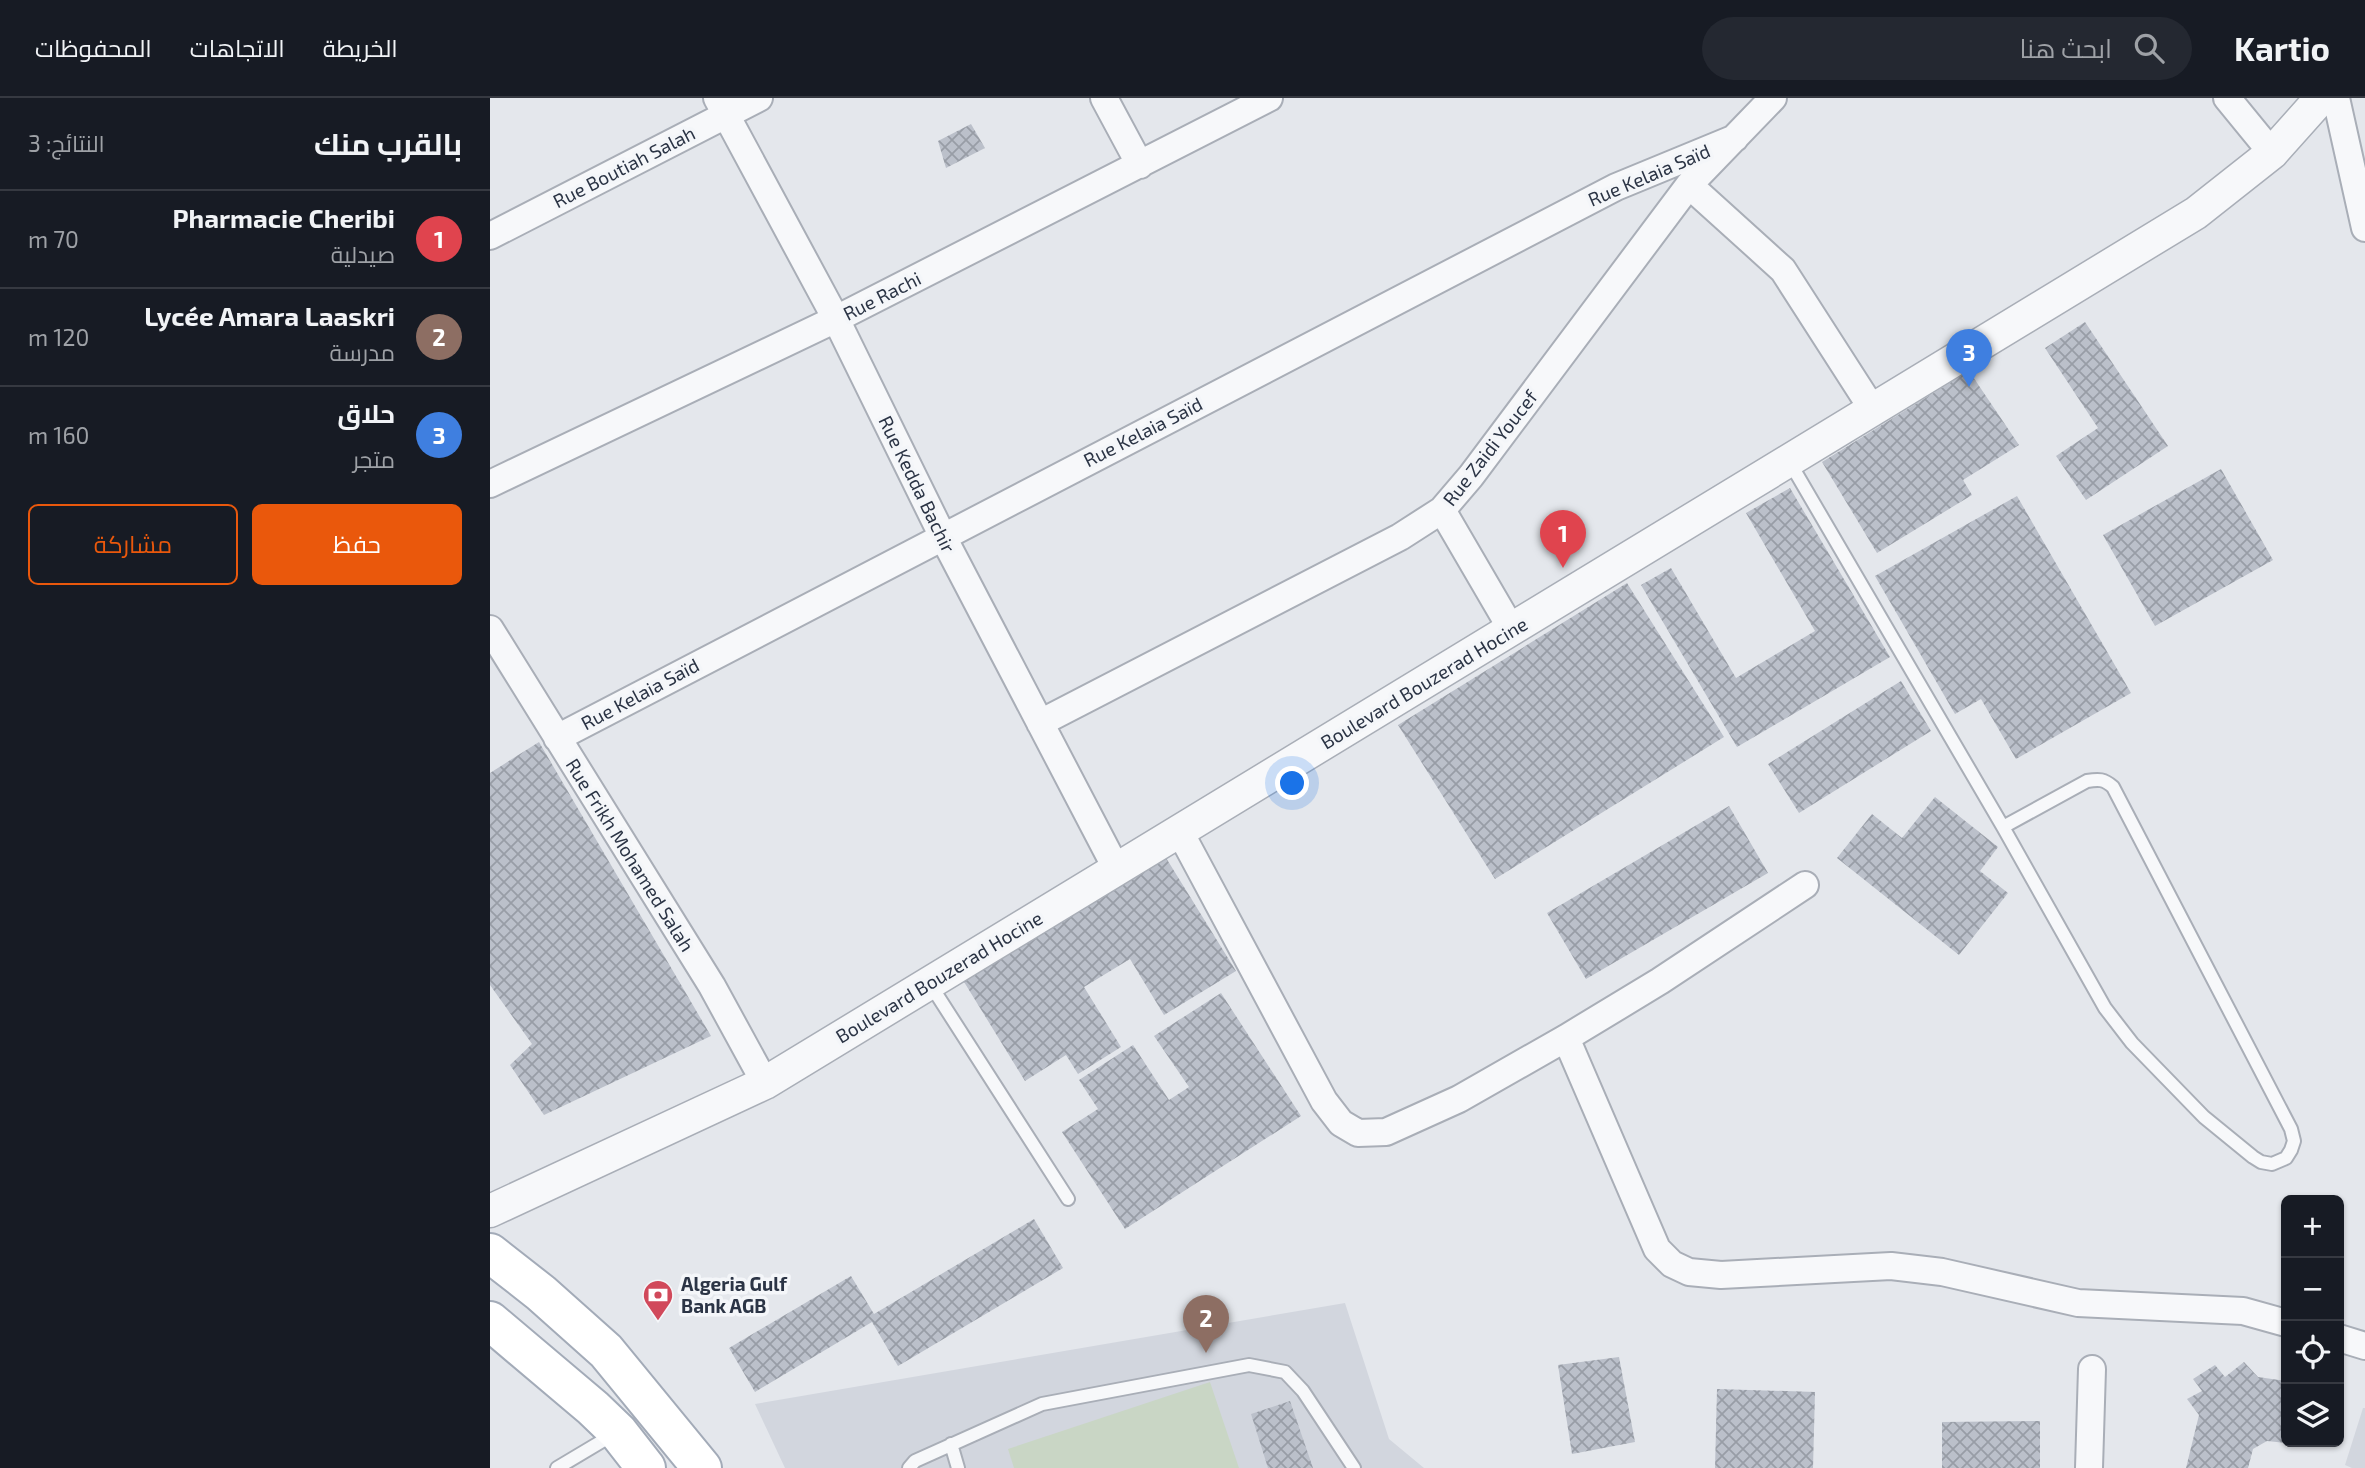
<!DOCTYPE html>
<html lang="ar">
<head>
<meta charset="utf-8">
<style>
  :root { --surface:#171b24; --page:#242831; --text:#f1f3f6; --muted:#9ea1a6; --line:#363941; --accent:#ea580c }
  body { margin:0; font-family:"Exo 2",Cairo,sans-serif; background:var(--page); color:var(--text); direction:rtl }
  .controls { position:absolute; right:21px; bottom:21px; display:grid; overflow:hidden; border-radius:10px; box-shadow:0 2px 5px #0004 }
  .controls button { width:63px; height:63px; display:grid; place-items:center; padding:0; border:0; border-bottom:2px solid var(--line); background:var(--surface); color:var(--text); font:35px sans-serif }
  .you { position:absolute; left:803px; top:686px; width:24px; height:24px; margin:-18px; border:5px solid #fff; border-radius:50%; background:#1a73e8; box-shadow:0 0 0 10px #1a73e833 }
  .badge { display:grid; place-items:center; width:46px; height:46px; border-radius:50%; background:var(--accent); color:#fff; font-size:23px; font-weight:700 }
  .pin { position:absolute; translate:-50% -58px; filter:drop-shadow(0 2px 4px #0008) }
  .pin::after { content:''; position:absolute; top:37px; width:24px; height:21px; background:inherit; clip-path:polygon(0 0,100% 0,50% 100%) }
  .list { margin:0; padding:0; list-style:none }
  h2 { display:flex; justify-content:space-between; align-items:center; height:91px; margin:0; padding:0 28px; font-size:30px }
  h2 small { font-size:23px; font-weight:400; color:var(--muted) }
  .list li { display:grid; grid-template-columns:46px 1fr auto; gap:21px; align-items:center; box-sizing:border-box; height:98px; padding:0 28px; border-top:2px solid var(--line) }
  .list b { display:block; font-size:26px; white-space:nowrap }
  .list p { margin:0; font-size:23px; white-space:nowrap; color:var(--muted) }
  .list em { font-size:23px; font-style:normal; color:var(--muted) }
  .actions { display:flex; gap:14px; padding:21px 28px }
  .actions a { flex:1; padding:16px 0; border:2px solid var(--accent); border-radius:10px; text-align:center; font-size:24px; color:var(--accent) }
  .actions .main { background:var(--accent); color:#fff }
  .icon { flex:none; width:38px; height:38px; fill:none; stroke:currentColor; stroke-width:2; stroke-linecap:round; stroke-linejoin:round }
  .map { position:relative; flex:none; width:1875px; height:1370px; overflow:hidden; direction:ltr }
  header { display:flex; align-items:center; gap:42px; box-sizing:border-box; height:98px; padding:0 35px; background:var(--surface); border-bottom:2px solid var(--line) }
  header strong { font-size:33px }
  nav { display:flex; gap:38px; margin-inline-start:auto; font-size:24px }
  .search { width:490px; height:63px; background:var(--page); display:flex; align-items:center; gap:18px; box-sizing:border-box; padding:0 24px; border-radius:38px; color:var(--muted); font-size:26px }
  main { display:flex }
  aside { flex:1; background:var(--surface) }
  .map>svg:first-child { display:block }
  .built { fill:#d2d6de }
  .green { fill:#c9d6c5 }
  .building { fill:url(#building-cross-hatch) }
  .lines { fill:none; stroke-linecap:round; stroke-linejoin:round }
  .service-casing { stroke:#a9aeb7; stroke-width:16 }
  .minor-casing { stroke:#a9aeb7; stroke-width:30 }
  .tertiary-casing { stroke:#a9aeb7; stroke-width:35 }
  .primary-casing { stroke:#a3abb8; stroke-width:42 }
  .service { stroke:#f7f8fa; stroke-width:12 }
  .minor { stroke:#f7f8fa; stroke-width:26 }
  .tertiary { stroke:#f7f8fa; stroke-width:32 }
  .primary { stroke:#fff; stroke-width:38 }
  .labels { text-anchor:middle; stroke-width:7; stroke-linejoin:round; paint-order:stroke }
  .street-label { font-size:19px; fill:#2b3445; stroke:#f4f6f9 }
  .poi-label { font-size:19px; font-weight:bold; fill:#2b3445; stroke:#f4f6f9; text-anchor:start }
</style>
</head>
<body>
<header>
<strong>Kartio</strong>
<div class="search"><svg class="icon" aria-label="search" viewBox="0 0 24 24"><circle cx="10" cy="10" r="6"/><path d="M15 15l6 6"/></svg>ابحث هنا</div>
<nav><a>الخريطة</a><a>الاتجاهات</a><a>المحفوظات</a></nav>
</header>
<main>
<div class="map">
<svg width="1875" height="1370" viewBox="0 0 1875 1370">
  <defs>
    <pattern id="building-cross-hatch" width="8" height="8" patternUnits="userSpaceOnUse" patternTransform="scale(1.75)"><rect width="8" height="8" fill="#bbc0ca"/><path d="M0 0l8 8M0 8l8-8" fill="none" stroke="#989da6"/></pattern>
  </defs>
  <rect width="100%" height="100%" fill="#e4e7ec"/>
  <path class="built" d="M 855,1205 L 899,1341 L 934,1370 L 295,1370 L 265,1306 Z
    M 1873,1310 L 1875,1310 L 1875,1370 L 1862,1370 L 1855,1367 Z"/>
  <path class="green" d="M 720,1284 L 749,1370 L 524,1370 L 518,1351 Z"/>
  <path class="building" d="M 481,26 L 495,50 L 456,70 L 448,43 Z
    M 1595,224 L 1678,348 L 1596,402 L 1566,358 L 1608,330 L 1555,250 Z
    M 1479,273 L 1529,347 L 1473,382 L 1482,397 L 1387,455 L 1332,364 Z
    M 1731,371 L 1783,462 L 1665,528 L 1613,437 Z
    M 1300,390 L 1400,559 L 1247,649 L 1151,487 L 1181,470 L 1246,580 L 1325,533 L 1256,415 Z
    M 1527,398 L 1641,595 L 1526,661 L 1491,601 L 1465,616 L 1385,478 Z
    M 1137,485 L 1234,639 L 1005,781 L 908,627 Z
    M 1411,583 L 1441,633 L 1309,715 L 1278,666 Z
    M 49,644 L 221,938 L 54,1017 L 20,967 L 42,946 L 0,887 L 0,675 Z
    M 1445,699 L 1508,749 L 1490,773 L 1518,795 L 1469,857 L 1347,760 L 1382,716 L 1412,740 Z
    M 1239,708 L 1278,775 L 1096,881 L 1057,815 Z
    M 673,755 L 746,873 L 674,917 L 640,861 L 594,889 L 631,949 L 588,976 L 576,957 L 535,983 L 471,879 Z
    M 731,895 L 811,1018 L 635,1131 L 572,1034 L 608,1011 L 589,982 L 643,947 L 679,1002 L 699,989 L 664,938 Z
    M 544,1121 L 573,1170 L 408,1268 L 382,1224 L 265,1294 L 239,1250 L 361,1178 L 384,1216 Z
    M 1129,1259 L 1145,1344 L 1082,1356 L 1068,1267 Z
    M 1754,1264 L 1768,1279 L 1796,1283 L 1796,1345 L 1777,1343 L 1763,1351 L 1758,1370 L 1696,1370 L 1709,1317 L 1697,1301 L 1712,1293 L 1703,1281 L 1725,1267 L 1735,1279 Z
    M 1227,1291 L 1325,1294 L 1323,1370 L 1225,1370 Z
    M 800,1303 L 823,1370 L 778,1370 L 761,1316 Z
    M 1550,1323 L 1550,1370 L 1452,1370 L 1452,1324 Z"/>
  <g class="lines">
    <g class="service-casing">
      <path id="service" d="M 1299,363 L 1513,729 L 1615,910 L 1642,945 L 1714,1019 L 1763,1059 L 1771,1064 L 1782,1066 L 1796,1060 L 1801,1052 L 1804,1043 L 1801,1031 L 1623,689 C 1614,681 1609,681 1597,683 L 1513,729
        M 440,886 L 578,1101
        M 461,1346 L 468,1370
        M 67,1370 L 124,1336
        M 419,1370 L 425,1363 L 552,1306 L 759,1267 L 795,1274 L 813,1293 L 864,1370"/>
    </g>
    <g class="minor-casing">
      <path id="minor" d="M 227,0 L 346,221 L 452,437 L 627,772
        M 614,0 L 650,67
        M 1737,0 L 1782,55
        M 1846,0 L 1875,130
        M 1199,87 L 1293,172 L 1383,312
        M 0,138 L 269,0
        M 0,386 L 346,221 L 779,0
        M 952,412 L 1022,532
        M 0,531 L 222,888 L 275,985
        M 550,625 L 910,439 L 952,412 L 981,378 L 1199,87 L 1283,0
        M 67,640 L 1126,89 L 1245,40
        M 690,734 L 834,1003 L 851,1025 L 868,1035 L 896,1034 L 969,1001 L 1076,940 L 1170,883 L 1315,787
        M 1076,940 L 1167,1151 L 1182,1166 L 1199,1174 L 1231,1177 L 1401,1168 L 1452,1174 L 1588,1205 L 1753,1213 L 1796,1225
        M 1849,1240 L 1875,1248
        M 1599,1370 L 1602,1271"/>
    </g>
    <g class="tertiary-casing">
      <path id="tertiary" d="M 0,1113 L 275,985 L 1706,115 L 1782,55 L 1831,0"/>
    </g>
    <g class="primary-casing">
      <path id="primary" d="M 0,1155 L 51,1195 L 116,1253 L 212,1370
        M 0,1223 L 103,1310 L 128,1334 L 156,1370"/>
    </g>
    <use href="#service" class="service"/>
    <use href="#minor" class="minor"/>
    <use href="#tertiary" class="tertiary"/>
    <use href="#primary" class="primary"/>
  </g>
  <defs>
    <g id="bank-pin" transform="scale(1.575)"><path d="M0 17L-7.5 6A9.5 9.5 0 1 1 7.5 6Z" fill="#d1495b" stroke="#f4f6f9"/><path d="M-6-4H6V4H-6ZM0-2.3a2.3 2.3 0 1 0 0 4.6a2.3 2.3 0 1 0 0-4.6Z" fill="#fff"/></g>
  </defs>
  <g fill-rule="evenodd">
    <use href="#bank-pin" x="168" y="1197"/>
  </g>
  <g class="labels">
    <g class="street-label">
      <text transform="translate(134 69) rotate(-27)" y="7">Rue Boutiah Salah</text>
      <text transform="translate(1159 77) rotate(-23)" y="7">Rue Kelaia Saïd</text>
      <text transform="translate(392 198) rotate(-27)" y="7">Rue Rachi</text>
      <text transform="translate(653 334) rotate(-27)" y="7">Rue Kelaia Saïd</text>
      <text transform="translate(1000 350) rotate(-52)" y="7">Rue Zaidi Youcef</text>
      <text transform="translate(427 386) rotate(64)" y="7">Rue Kedda Bachir</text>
      <text transform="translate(934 585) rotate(-31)" y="7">Boulevard Bouzerad Hocine</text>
      <text transform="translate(150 596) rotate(-28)" y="7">Rue Kelaia Saïd</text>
      <text transform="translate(140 757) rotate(58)" y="7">Rue Frikh Mohamed Salah</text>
      <text transform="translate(449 879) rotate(-31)" y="7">Boulevard Bouzerad Hocine</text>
    </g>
    <g class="poi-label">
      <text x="191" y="1193">Algeria Gulf<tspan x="191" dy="22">Bank AGB</tspan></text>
    </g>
  </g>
</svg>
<div class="controls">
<button>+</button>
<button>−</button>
<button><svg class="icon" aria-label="locate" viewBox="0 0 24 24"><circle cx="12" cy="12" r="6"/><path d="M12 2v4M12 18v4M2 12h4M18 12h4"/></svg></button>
<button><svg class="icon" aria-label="layers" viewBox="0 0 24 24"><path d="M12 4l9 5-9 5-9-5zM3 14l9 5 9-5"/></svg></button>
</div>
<div class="you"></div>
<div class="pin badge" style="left:1073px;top:470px;background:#e0444e">1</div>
<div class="pin badge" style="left:716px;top:1255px;background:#8d6e63">2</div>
<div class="pin badge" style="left:1479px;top:289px;background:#3f7fe0">3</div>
</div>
<aside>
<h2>بالقرب منك<small>النتائج: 3</small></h2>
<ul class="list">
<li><span class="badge" style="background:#e0444e">1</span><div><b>Pharmacie Cheribi</b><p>صيدلية</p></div><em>70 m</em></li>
<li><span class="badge" style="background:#8d6e63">2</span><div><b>Lycée Amara Laaskri</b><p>مدرسة</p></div><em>120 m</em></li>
<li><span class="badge" style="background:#3f7fe0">3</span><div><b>حلاق</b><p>متجر</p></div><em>160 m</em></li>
</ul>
<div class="actions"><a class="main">حفظ</a><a>مشاركة</a></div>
</aside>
</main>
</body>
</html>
